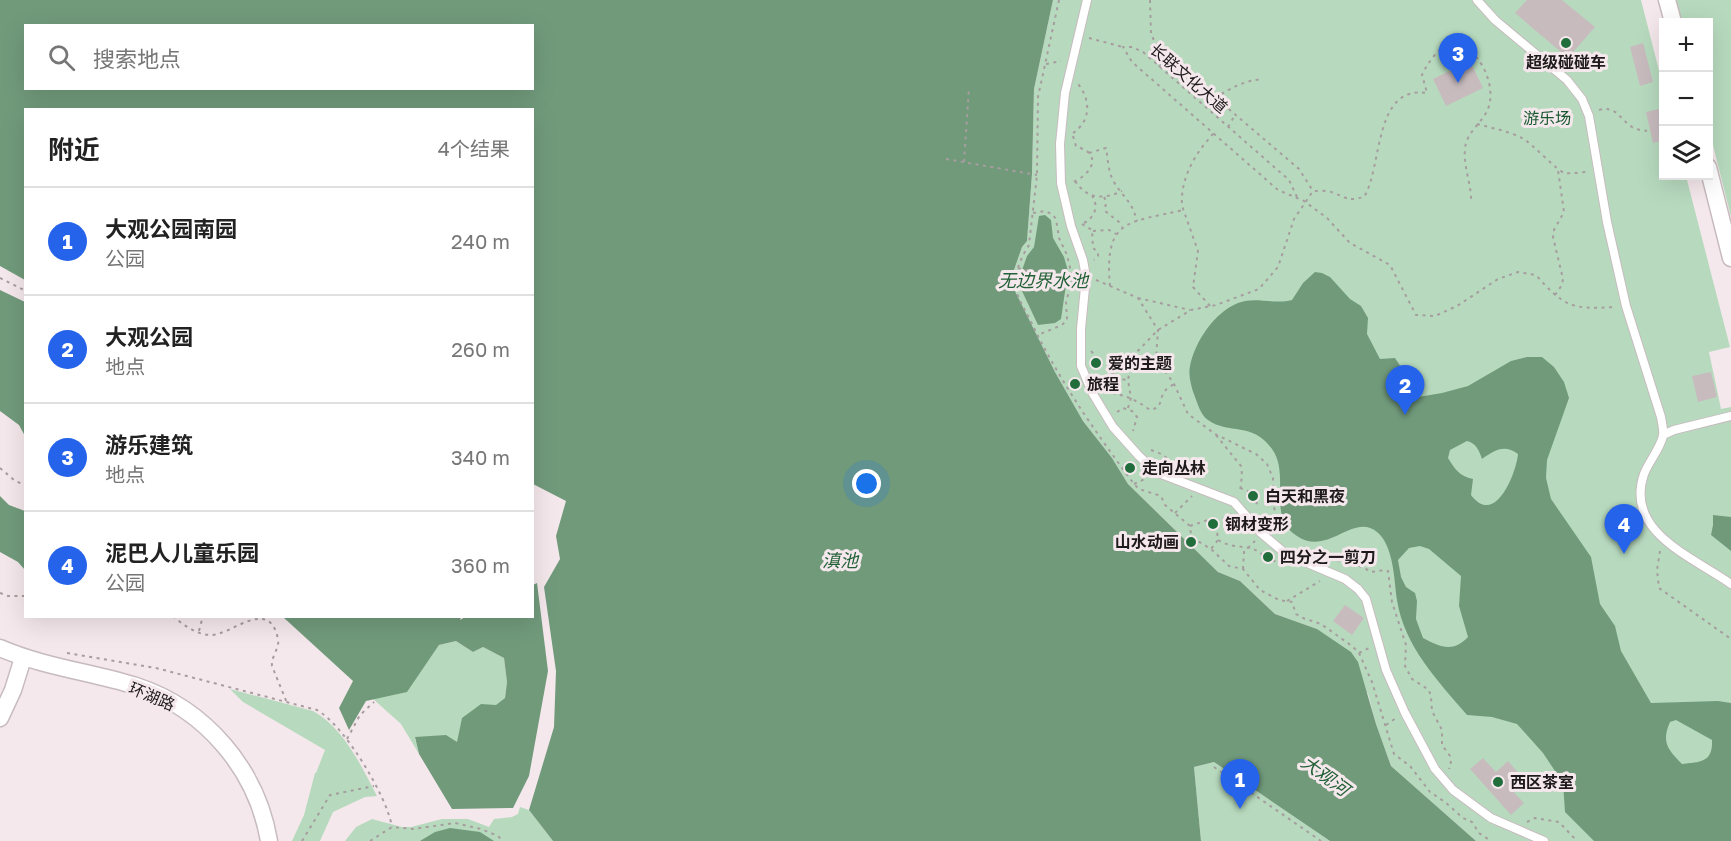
<!DOCTYPE html>
<html lang="zh">
<head>
<meta charset="utf-8">
<style>
  :root { --surface:#fff; --page:#f6f6f6; --text:#222; --muted:#767676; --line:#e0e0e0; --accent:#2563eb }
  body { margin:0; font-family:"Golos Text","Noto Sans SC",sans-serif; background:var(--page); color:var(--text) }
  .controls { position:absolute; right:18px; top:18px; display:grid; overflow:hidden; border-radius:0px; box-shadow:0 6px 24px #0002 }
  .controls button { width:54px; height:54px; display:grid; place-items:center; padding:0; border:0; border-bottom:2px solid var(--line); background:var(--surface); color:var(--text); font:30px sans-serif }
  .you { position:absolute; left:867px; top:484px; width:21px; height:21px; margin:-15px; border:4px solid #fff; border-radius:50%; background:#1a73e8; box-shadow:0 0 0 9px #1a73e833 }
  .badge { display:grid; place-items:center; width:39px; height:39px; border-radius:50%; background:var(--accent); color:#fff; font-size:20px; font-weight:700 }
  .pin { position:absolute; translate:-50% -50px; filter:drop-shadow(0 2px 3px #0008) }
  .pin::after { content:''; position:absolute; top:32px; width:21px; height:18px; background:inherit; clip-path:polygon(0 0,100% 0,50% 100%) }
  .list { margin:0; padding:0; list-style:none }
  h2 { display:flex; justify-content:space-between; align-items:center; height:78px; margin:0; padding:0 24px; font-size:26px }
  h2 small { font-size:20px; font-weight:400; color:var(--muted) }
  .list li { display:grid; grid-template-columns:39px 1fr auto; gap:18px; align-items:center; box-sizing:border-box; height:108px; padding:0 24px; border-top:2px solid var(--line) }
  .list b { display:block; font-size:22px; white-space:nowrap }
  .list p { margin:0; font-size:20px; white-space:nowrap; color:var(--muted) }
  .list em { font-size:20px; font-style:normal; color:var(--muted) }
  .icon { flex:none; width:33px; height:33px; fill:none; stroke:currentColor; stroke-width:2; stroke-linecap:round; stroke-linejoin:round }
  .map { position:relative; flex:none; width:1731px; height:841px; overflow:hidden }
  .search { position:absolute; background:var(--surface); box-shadow:0 6px 24px #0002; left:24px; top:24px; width:510px; height:66px; display:flex; align-items:center; gap:15px; box-sizing:border-box; padding:0 21px; border-radius:0px; color:var(--muted); font-size:22px }
  .panel { position:absolute; background:var(--surface); box-shadow:0 6px 24px #0002; left:24px; top:108px; width:510px; height:510px; border-radius:0px }
  .map>svg:first-child { display:block }
  .green { fill:#b7dabe }
  .water { fill:#719a7b; fill-rule:evenodd }
  .building { fill:#c7bbbe }
  .lines { fill:none; stroke-linecap:round; stroke-linejoin:round }
  .service-casing { stroke:#c7bbbe; stroke-width:10 }
  .minor-casing { stroke:#c7bbbe; stroke-width:19 }
  .path { stroke:#a69d9f; stroke-width:2; stroke-dasharray:3 4.5; stroke-linecap:butt }
  .service { stroke:#fff; stroke-width:8 }
  .minor { stroke:#fff; stroke-width:16 }
  .poi-dot { fill:#216d3c; stroke:#f5e8ec; stroke-width:2 }
  .labels { text-anchor:middle; stroke-width:6; stroke-linejoin:round; paint-order:stroke }
  .poi-label { font-size:16px; font-weight:bold; fill:#1e1a1b; stroke:#f5e8ec; text-anchor:start }
  .street-label { font-size:16px; fill:#1e1a1b; stroke:#f5e8ec }
  .park-label { font-size:16px; fill:#18582f; stroke:#f5e8ec }
  .water-label { font-size:18px; font-style:italic; fill:#226137; stroke:#f5e8ec }
</style>
</head>
<body>
<div class="map">
<svg width="1731" height="841" viewBox="0 0 1731 841">
  <rect width="100%" height="100%" fill="#f5e8ec"/>
  <path class="green" d="M 1053,0 L 1641,0 L 1663,86 L 1664,176 L 1686,176 L 1730,347 L 1709,352 L 1721,409 L 1731,407 L 1731,841 L 1476,841 L 1391,766 L 1376,724 L 1368,694 L 1317,629 L 1275,614 L 1240,581 L 1218,572 L 1128,484 L 1112,458 L 1083,421 L 1055,372 L 1014,289 L 1014,270 L 1022,247 L 1027,241 L 1032,174 L 1034,89 Z
    M 1676,0 L 1731,0 L 1731,217 L 1709,129 L 1708,22 L 1682,22 Z
    M 456,641 L 473,652 L 483,647 L 504,658 L 507,682 L 505,698 L 457,743 L 415,738 L 419,754 L 401,724 L 372,698 L 407,691 L 439,645 Z
    M 230,689 L 313,711 C 343,727 362,767 377,796 L 365,797 L 333,812 L 320,841 L 292,841 L 304,815 L 315,773 L 316,773 L 325,750 L 243,702 Z
    M 1214,762 L 1330,841 L 1201,841 L 1194,767 Z
    M 520,807 L 529,810 L 553,841 L 345,841 L 356,827 L 372,819 L 402,827 L 411,827 L 442,819 L 468,819 L 489,827 L 494,819 L 512,817 L 518,814 Z"/>
  <path class="water" d="M 0,0 L 1053,0 L 1034,89 L 1032,174 L 1027,241 L 1022,247 L 1014,270 L 1014,289 L 1055,372 L 1083,421 L 1112,458 L 1128,484 L 1218,572 L 1240,581 L 1275,614 L 1317,629 L 1351,652 L 1358,662 L 1376,724 L 1391,766 L 1476,841 L 1330,841 L 1214,762 L 1194,767 L 1201,841 L 553,841 L 529,810 L 554,727 L 556,671 L 544,587 L 560,559 L 556,536 L 566,501 L 533,484 L 532,110 L 26,110 L 25,280 L 0,266 ZM 26,26 L 532,26 L 532,88 L 26,88 Z
    M 1045,215 L 1051,220 L 1053,238 L 1064,257 L 1068,271 L 1061,319 L 1055,323 L 1038,325 L 1022,291 L 1020,284 L 1021,273 L 1027,256 L 1034,247 L 1039,216 Z
    M 1315,272 L 1322,273 L 1330,277 L 1350,299 L 1361,306 L 1368,318 L 1367,334 L 1380,359 L 1395,358 L 1401,367 L 1401,381 L 1412,398 L 1442,393 L 1468,386 L 1511,361 L 1527,357 L 1542,357 L 1554,367 L 1564,382 L 1569,398 L 1547,460 L 1546,478 L 1551,499 L 1591,557 L 1600,604 L 1615,626 L 1621,651 L 1651,703 L 1718,701 L 1731,703 L 1731,841 L 1594,841 L 1565,812 L 1563,783 L 1543,753 L 1517,724 L 1492,717 L 1467,715 C 1438,681 1404,646 1397,600 C 1394,580 1394,546 1377,532 C 1353,512 1328,557 1297,536 C 1266,517 1291,475 1272,449 C 1252,421 1229,435 1208,420 C 1201,415 1198,405 1195,397 C 1191,387 1188,375 1190,366 C 1195,341 1215,312 1238,303 C 1256,296 1274,305 1292,300 L 1303,283 ZM 1467,441 C 1476,443 1479,450 1482,459 C 1495,450 1504,444 1518,454 C 1516,474 1495,527 1471,495 L 1473,479 C 1459,476 1455,469 1448,458 L 1450,450 ZM 1420,546 L 1429,549 L 1461,576 L 1459,606 L 1468,637 C 1453,653 1440,647 1423,638 L 1416,619 L 1417,601 L 1415,593 L 1406,587 L 1401,577 L 1398,560 L 1409,548 ZM 1676,720 L 1712,740 C 1713,762 1701,762 1682,764 C 1668,750 1661,742 1670,722 Z
    M 0,290 L 25,302 L 25,436 L 19,425 L 0,411 Z
    M 0,496 L 9,505 L 25,511 L 25,570 L 18,562 L 0,552 Z
    M 1713,515 L 1731,517 L 1731,551 L 1711,535 L 1713,525 Z
    M 537,583 L 548,671 L 529,776 L 513,808 L 452,809 L 419,754 L 415,737 L 446,735 L 457,742 L 462,718 L 481,704 L 496,705 L 505,698 L 507,682 L 504,658 L 483,647 L 473,652 L 456,641 L 439,645 L 407,692 L 366,701 L 349,730 L 339,708 L 353,681 L 283,617 L 461,617 L 460,620 L 467,616 L 532,616 L 533,585 Z
    M 450,828 L 480,832 L 494,841 L 420,841 L 435,832 Z"/>
  <path class="building" d="M 1527,0 L 1562,0 L 1595,27 L 1568,58 L 1515,13 Z
    M 1643,43 L 1653,82 L 1640,86 L 1630,47 Z
    M 1470,61 L 1483,88 L 1446,106 L 1433,79 Z
    M 1659,109 L 1664,127 L 1664,140 L 1653,143 L 1646,112 Z
    M 1711,372 L 1717,397 L 1698,402 L 1692,376 Z
    M 1345,605 L 1364,618 L 1352,635 L 1333,621 Z
    M 1483,758 L 1496,772 L 1508,761 L 1521,776 L 1509,787 L 1524,803 L 1511,815 L 1470,769 Z"/>
  <g class="lines">
    <g class="service-casing">
      <path id="service" d="M 1087,0 L 1065,93 L 1060,144 L 1061,183 L 1071,226 L 1083,260 L 1086,277 L 1081,329 L 1081,366 L 1093,394 L 1113,427 L 1139,456 L 1156,472 L 1234,502 L 1261,533 L 1286,554 L 1345,579 L 1358,589 L 1366,599 L 1386,670 L 1405,713 L 1435,769 L 1453,790 L 1491,818 L 1544,841
        M 1477,0 L 1495,20 L 1567,80 L 1582,99 L 1589,116 L 1607,222 L 1626,306 L 1661,417 C 1662,423 1664,431 1663,436 C 1660,449 1649,461 1644,474 C 1624,532 1693,557 1731,584
        M 1663,435 L 1674,430 L 1731,416"/>
    </g>
    <g class="minor-casing">
      <path id="minor" d="M 1667,0 L 1673,22
        M 1708,167 L 1731,258
        M 0,648 C 44,667 91,672 136,686 C 206,709 257,770 269,841
        M 0,718 L 13,690 L 23,658"/>
    </g>
    <path class="path" d="M 1059,0 L 1038,97 L 1037,175 L 1029,245 C 1021,258 1014,272 1016,288 C 1018,301 1028,314 1033,326 C 1061,383 1096,433 1134,484 L 1139,489 L 1161,496 L 1165,505 L 1190,526 L 1191,535 L 1196,540 L 1211,549 L 1229,566 L 1243,569 L 1260,590 L 1279,600 L 1292,602 L 1296,614 L 1303,618 L 1321,624 L 1352,646 L 1359,653 L 1372,682 L 1394,754 L 1410,766 L 1430,792 L 1445,802 L 1463,818 L 1472,822 L 1479,833 L 1491,841
      M 1150,0 L 1151,33 L 1154,41 L 1210,93 L 1299,169 L 1313,191
      M 1089,38 L 1123,47
      M 1046,64 L 1061,61
      M 1159,67 L 1168,55
      M 1215,98 C 1231,88 1243,81 1262,79
      M 1599,110 C 1617,105 1620,120 1632,127 C 1636,130 1642,130 1647,131
      M 1477,124 C 1492,128 1508,131 1522,138 C 1533,144 1558,172 1565,173 C 1572,174 1581,172 1588,172
      M 1228,127 L 1235,115
      M 1073,133 C 1091,121 1091,100 1078,84
      M 1073,136 L 1076,146 C 1080,148 1087,150 1090,154 C 1098,166 1083,178 1073,182
      M 1089,153 L 1106,148 C 1108,159 1108,172 1114,182 C 1124,199 1131,199 1137,221
      M 946,159 L 1037,175
      M 964,162 L 969,88
      M 1075,181 C 1087,199 1103,200 1122,191
      M 1104,197 L 1106,201 L 1105,211 L 1119,222 L 1122,227
      M 1297,197 L 1289,180 L 1143,52 L 1132,47 L 1123,47 L 1132,62 L 1278,190 L 1304,201 L 1327,218 L 1350,243 L 1390,265 L 1416,315 L 1435,316 L 1457,306 L 1498,279 L 1518,272 L 1536,275 C 1563,306 1572,310 1614,307
      M 1033,213 L 1045,211 L 1052,214 L 1056,219 L 1059,238 L 1067,255 L 1073,280 L 1066,301 L 1067,320 L 1062,325 L 1038,335
      M 1084,223 C 1095,217 1099,206 1092,196
      M 1082,224 L 1092,230 L 1093,248 L 1098,252 L 1098,256 L 1094,260
      M 1093,231 L 1109,230 L 1116,234
      M 1018,268 L 1049,276 L 1049,282 L 1071,289
      M 0,278 L 26,291
      M 1096,280 L 1138,298 L 1158,330 L 1156,358 L 1174,384 L 1188,414 L 1215,434 L 1256,454 L 1267,464 L 1273,478 L 1273,503 L 1281,536
      M 1110,286 C 1104,218 1128,223 1183,210
      M 1555,295 L 1562,285 L 1563,279 L 1553,237 L 1554,230 L 1564,212 L 1558,170
      M 1138,298 L 1190,310
      M 1210,306 L 1193,287 L 1198,251 L 1182,206 C 1180,178 1196,152 1214,133
      M 1091,351 C 1095,355 1097,360 1100,363 C 1113,375 1120,372 1113,393
      M 1115,378 L 1127,380
      M 1105,392 C 1123,394 1135,399 1150,410 C 1164,407 1158,400 1165,391 C 1167,388 1171,386 1174,384
      M 1128,408 L 1131,398 L 1128,380 L 1132,357 L 1158,330 L 1191,310 L 1216,305 L 1259,289 L 1278,267 L 1294,219 L 1313,191 C 1319,191 1328,190 1334,193 C 1349,199 1348,201 1364,197 C 1383,166 1373,85 1427,93 L 1422,75 C 1427,64 1443,39 1457,43 C 1482,51 1499,91 1486,113 C 1479,125 1467,133 1465,148 C 1463,167 1472,185 1471,203
      M 1117,412 L 1123,408 L 1132,411 L 1137,417 L 1133,431
      M 1216,435 L 1241,466 L 1242,475 L 1240,492
      M 1151,450 C 1159,453 1169,456 1171,466
      M 25,467 L 26,468
      M 0,468 L 14,480 L 26,486
      M 1134,484 L 1147,478
      M 1240,488 C 1250,491 1261,497 1255,508
      M 1175,513 L 1192,496
      M 1216,523 L 1232,514
      M 1190,526 L 1208,520 L 1216,523 L 1218,540 L 1211,549
      M 1218,540 C 1241,553 1249,539 1269,561 L 1277,561
      M 1311,551 L 1325,550 L 1335,560 C 1343,560 1365,567 1371,572 L 1385,570 L 1388,571 L 1392,602 L 1406,645 L 1405,666 L 1412,679 L 1429,690 L 1431,697 L 1432,711 L 1442,730 L 1442,745 L 1450,756 L 1451,764 L 1449,769
      M 1660,551 L 1657,570 L 1659,588 L 1731,639
      M 1243,569 L 1244,552 L 1255,541
      M 0,593 L 8,596 L 26,596
      M 1287,601 L 1320,581
      M 173,616 C 183,625 197,635 211,635 C 232,635 269,596 278,639 C 280,648 271,656 272,666 L 287,703
      M 199,631 L 203,616
      M 67,653 L 156,668 L 317,710 C 344,725 387,796 392,827
      M 1359,653 L 1369,648
      M 1386,725 L 1396,718
      M 347,739 L 360,715 L 374,702
      M 1214,767 L 1321,841
      M 1527,822 L 1535,818 L 1559,822 L 1577,841
      M 302,841 L 330,795 L 374,786
      M 370,841 L 392,827 L 413,829 L 455,823 L 481,829 L 498,836 L 503,841"/>
    <use href="#service" class="service"/>
    <use href="#minor" class="minor"/>
  </g>
  <g class="poi-dot">
    <circle cx="1566" cy="43" r="6"/>
    <circle cx="1096" cy="363" r="6"/>
    <circle cx="1075" cy="384" r="6"/>
    <circle cx="1130" cy="468" r="6"/>
    <circle cx="1253" cy="496" r="6"/>
    <circle cx="1213" cy="524" r="6"/>
    <circle cx="1191" cy="542" r="6"/>
    <circle cx="1268" cy="557" r="6"/>
    <circle cx="1498" cy="782" r="6"/>
  </g>
  <g class="labels">
    <g class="poi-label">
      <text x="1566" y="68" text-anchor="middle">超级碰碰车</text>
      <text x="1108" y="369">爱的主题</text>
      <text x="1087" y="390">旅程</text>
      <text x="1142" y="474">走向丛林</text>
      <text x="1265" y="502">白天和黑夜</text>
      <text x="1225" y="530">钢材变形</text>
      <text x="1179" y="548" text-anchor="end">山水动画</text>
      <text x="1280" y="563">四分之一剪刀</text>
      <text x="1510" y="788">西区茶室</text>
    </g>
    <g class="street-label">
      <text transform="translate(1189 78) rotate(41)" y="6">长联文化大道</text>
      <text transform="translate(152 696) rotate(23)" y="6">环湖路</text>
    </g>
    <g class="park-label">
      <text x="1547" y="124">游乐场</text>
    </g>
    <g class="water-label">
      <text x="1043" y="287">无边界水池</text>
      <text x="840" y="567">滇池</text>
      <text transform="translate(1325 776) rotate(36)" y="6">大观河</text>
    </g>
  </g>
</svg>
<div class="controls">
<button>+</button>
<button>−</button>
<button><svg class="icon" aria-label="layers" viewBox="0 0 24 24"><path d="M12 4l9 5-9 5-9-5zM3 14l9 5 9-5"/></svg></button>
</div>
<div class="you"></div>
<div class="pin badge" style="left:1240px;top:809px">1</div>
<div class="pin badge" style="left:1405px;top:415px">2</div>
<div class="pin badge" style="left:1458px;top:83px">3</div>
<div class="pin badge" style="left:1624px;top:554px">4</div>
<div class="search"><svg class="icon" aria-label="search" viewBox="0 0 24 24"><circle cx="10" cy="10" r="6"/><path d="M15 15l6 6"/></svg>搜索地点</div>
<section class="panel">
<h2>附近<small>4个结果</small></h2>
<ul class="list">
<li><span class="badge">1</span><div><b>大观公园南园</b><p>公园</p></div><em>240 m</em></li>
<li><span class="badge">2</span><div><b>大观公园</b><p>地点</p></div><em>260 m</em></li>
<li><span class="badge">3</span><div><b>游乐建筑</b><p>地点</p></div><em>340 m</em></li>
<li><span class="badge">4</span><div><b>泥巴人儿童乐园</b><p>公园</p></div><em>360 m</em></li>
</ul>
</section>
</div>
</body>
</html>
